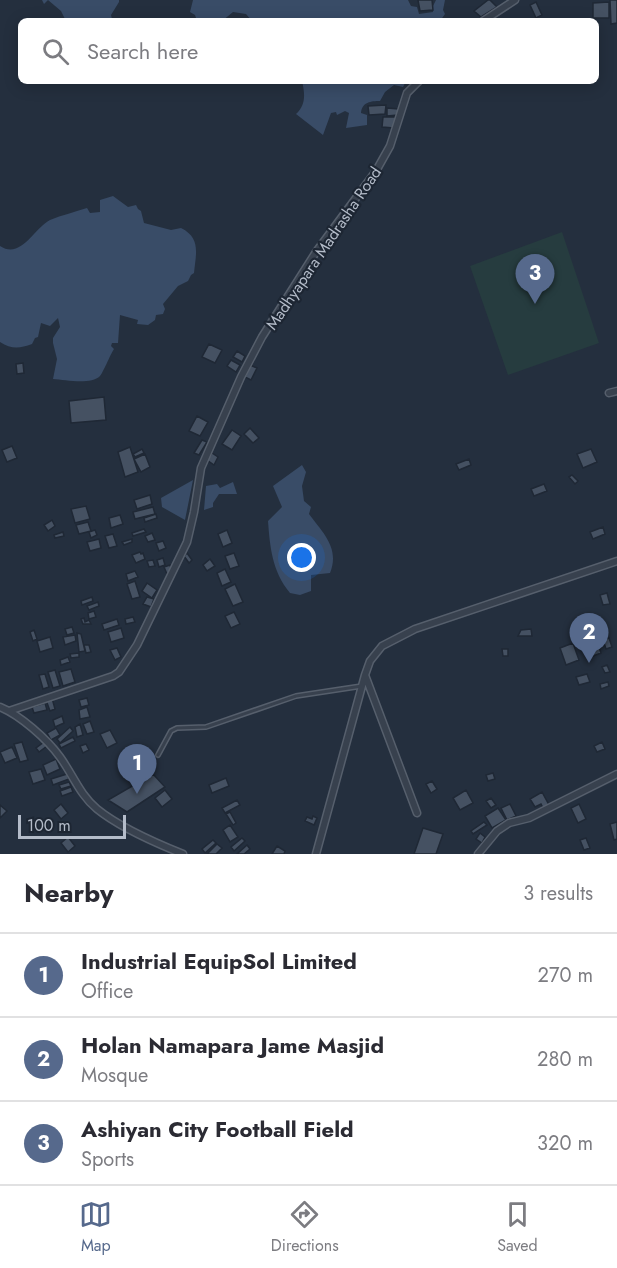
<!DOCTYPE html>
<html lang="en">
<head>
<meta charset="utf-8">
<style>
  :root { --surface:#fff; --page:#f2f2f3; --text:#2b2b33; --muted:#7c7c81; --line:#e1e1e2; --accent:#56698c }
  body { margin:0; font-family:Jost,sans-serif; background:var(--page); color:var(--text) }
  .scale { position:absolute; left:18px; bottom:15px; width:108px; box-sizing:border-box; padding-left:6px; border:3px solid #b4bcc9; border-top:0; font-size:16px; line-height:21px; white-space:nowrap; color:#b4bcc9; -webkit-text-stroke:4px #1d2633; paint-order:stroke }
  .you { position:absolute; left:302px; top:558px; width:21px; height:21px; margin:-15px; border:4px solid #fff; border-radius:50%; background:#1a73e8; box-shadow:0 0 0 9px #1a73e833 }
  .badge { display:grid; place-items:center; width:39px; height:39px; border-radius:50%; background:var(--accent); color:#fff; font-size:20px; font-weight:700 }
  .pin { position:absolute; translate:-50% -50px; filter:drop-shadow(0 2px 3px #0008) }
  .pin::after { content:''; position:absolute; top:32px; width:21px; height:18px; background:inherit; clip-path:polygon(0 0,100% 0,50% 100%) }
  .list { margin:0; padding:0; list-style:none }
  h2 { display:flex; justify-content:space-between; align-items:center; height:78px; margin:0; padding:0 24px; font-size:26px }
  h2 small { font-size:20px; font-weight:400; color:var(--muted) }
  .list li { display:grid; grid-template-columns:39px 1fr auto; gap:18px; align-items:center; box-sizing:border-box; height:84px; padding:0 24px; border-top:2px solid var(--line) }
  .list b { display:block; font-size:22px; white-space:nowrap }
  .list p { margin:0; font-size:20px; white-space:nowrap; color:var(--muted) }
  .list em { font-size:20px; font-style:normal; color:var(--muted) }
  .icon { flex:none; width:33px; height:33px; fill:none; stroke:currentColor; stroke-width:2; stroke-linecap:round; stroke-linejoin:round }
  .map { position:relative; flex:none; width:617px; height:854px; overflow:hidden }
  .search { position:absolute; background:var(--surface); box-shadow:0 3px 15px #0003; left:18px; right:18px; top:18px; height:66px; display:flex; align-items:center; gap:15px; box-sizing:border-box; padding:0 21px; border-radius:9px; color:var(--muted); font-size:22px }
  .sheet { height:330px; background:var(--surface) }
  nav { display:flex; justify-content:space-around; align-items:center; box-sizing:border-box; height:84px; border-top:2px solid var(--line); background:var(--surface); font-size:16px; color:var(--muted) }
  nav a { display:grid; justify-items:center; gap:3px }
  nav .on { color:var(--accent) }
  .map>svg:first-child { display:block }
  .green { fill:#263c3f }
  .water { fill:#394c67 }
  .building { fill:#455162; stroke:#1f2835; stroke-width:1.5 }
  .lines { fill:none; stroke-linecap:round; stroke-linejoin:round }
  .lane-casing { stroke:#565f6c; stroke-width:6 }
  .street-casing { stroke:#565f6c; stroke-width:9 }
  .lane { stroke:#38414e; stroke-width:3 }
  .street { stroke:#38414e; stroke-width:6 }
  .labels { text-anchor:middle; stroke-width:4.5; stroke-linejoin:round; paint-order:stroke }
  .street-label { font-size:16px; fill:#b4bcc9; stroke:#1d2633 }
</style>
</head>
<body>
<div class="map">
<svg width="617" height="854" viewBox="0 0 617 854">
  <rect width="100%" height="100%" fill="#242f3e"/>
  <path class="green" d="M 562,232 L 599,343 L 508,375 L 470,266 Z"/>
  <path class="water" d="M 42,0 L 119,0 L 119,2 L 111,15 L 112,19 L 105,21 L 66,21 L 61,11 L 48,0 L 44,4 Z
    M 193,0 L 408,0 L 411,6 L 417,7 L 419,14 L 433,12 L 433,6 L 436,0 L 445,0 L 443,10 L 445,14 L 440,21 L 252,21 L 246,14 L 233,12 L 222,21 L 197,21 L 195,15 L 190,12 Z
    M 302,81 L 406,81 L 403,87 L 394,85 L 385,92 L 380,101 C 371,101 362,102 361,113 L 367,115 L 367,125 L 346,128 L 349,113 L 345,111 L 337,115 L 336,112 L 331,113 L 323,135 L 296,114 C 306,105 305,94 302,81 Z
    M 113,196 L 128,207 L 136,205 L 138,209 L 141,211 L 144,223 L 171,230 L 181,228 C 201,238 196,253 194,273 L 191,275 L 188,281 L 178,286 L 163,304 L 165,309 L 163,314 L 156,315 L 155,320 L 148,325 L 137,324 L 138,320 L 120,315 L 118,343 L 112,343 L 111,346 L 114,349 C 110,355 103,373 100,376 C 91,385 66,380 53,379 L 57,359 L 53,343 L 53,338 L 60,327 L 58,318 L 50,326 L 41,323 L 38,337 L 35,338 L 32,344 C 19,349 11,349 0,342 L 0,246 C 21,260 34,228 50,220 C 62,215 75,212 87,208 L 90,213 L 100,212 L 100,200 Z
    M 302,465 L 306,472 L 302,486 L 304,501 L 311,507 L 309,514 C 323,533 340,548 330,573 L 311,575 L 311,591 L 300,595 L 290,593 C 272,571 270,547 268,521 L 282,507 L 273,486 Z
    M 193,480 L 185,520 L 162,507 L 161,498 Z
    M 233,482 L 237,494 L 219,494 L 213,503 L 213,507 L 204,510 L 206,486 L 217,484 L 220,488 Z"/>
  <path class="building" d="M 418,0 L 432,0 L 433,10 L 420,11 Z
    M 488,0 L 490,0 L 497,7 L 481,17 L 474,11 Z
    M 610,0 L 617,0 L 617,23 L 611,24 Z
    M 536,2 L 542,15 L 536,18 L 530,5 Z
    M 609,2 L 609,18 L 593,18 L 593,3 Z
    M 386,105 L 385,114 L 369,115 L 368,106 Z
    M 387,108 L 399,109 L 398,115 L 387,116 Z
    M 383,117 L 397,117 L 394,128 L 382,127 Z
    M 209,344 L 222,350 L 215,363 L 202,357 Z
    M 237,351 L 245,356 L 242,362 L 233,357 Z
    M 231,360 L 240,365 L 236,372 L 227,366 Z
    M 23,363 L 24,373 L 17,374 L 16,364 Z
    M 250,365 L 257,368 L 251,380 L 245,377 Z
    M 104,397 L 106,420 L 71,423 L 69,401 Z
    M 197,416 L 208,422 L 200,436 L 189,431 Z
    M 250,428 L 259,438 L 253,443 L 244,434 Z
    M 232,430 L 241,436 L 232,450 L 222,444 Z
    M 202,440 L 207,442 L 199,455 L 194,453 Z
    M 12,446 L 17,458 L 7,462 L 2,450 Z
    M 130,447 L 138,472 L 125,477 L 118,452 Z
    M 142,449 L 144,453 L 135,457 L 133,454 Z
    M 591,449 L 597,462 L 583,468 L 577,454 Z
    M 212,453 L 218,457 L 214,465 L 207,460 Z
    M 145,454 L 150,467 L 141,472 L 134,459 Z
    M 469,459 L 471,465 L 459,470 L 456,464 Z
    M 572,475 L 578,481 L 575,484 L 569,477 Z
    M 544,484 L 547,491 L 534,496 L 531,489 Z
    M 150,495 L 152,504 L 137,509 L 134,500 Z
    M 86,506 L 90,519 L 75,523 L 71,509 Z
    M 153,507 L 155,514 L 135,519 L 133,512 Z
    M 156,514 L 157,518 L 145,522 L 144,518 Z
    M 120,515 L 123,524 L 111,528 L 109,518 Z
    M 52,520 L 55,526 L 48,531 L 44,525 Z
    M 88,522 L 91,531 L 79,534 L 76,525 Z
    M 603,527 L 605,534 L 593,539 L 590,532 Z
    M 144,529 L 146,532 L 133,536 L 132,533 Z
    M 95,530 L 97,535 L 91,538 L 89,532 Z
    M 227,530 L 232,543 L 223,547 L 218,534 Z
    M 63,532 L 64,536 L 55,538 L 54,535 Z
    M 152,533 L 155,540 L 148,542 L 145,536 Z
    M 113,534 L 117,546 L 109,548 L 105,536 Z
    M 99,539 L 101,548 L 90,551 L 87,542 Z
    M 132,539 L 132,542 L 124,545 L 122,542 Z
    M 163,541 L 166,548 L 159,551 L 156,543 Z
    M 140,552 L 141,554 L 143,553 L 145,559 L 136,563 L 132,555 Z
    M 187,553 L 192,560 L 189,563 L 184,556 Z
    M 234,553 L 239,566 L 230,569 L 225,556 Z
    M 163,558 L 165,565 L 159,567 L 157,560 Z
    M 210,559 L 215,566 L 207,571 L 203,565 Z
    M 153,560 L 155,566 L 149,567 L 147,561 Z
    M 170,565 L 172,572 L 167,574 L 164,567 Z
    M 225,569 L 231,582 L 222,586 L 217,573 Z
    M 135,571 L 138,577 L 128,581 L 126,574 Z
    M 135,581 L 140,597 L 132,599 L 127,584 Z
    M 147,583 L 157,590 L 152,598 L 142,591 Z
    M 235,584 L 243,602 L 233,606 L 225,589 Z
    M 607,593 L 610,604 L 603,605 L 600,595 Z
    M 92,597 L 93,601 L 82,605 L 81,601 Z
    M 147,597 L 154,599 L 151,607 L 143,604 Z
    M 98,602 L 99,606 L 89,610 L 87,606 Z
    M 94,611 L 96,617 L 89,619 L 88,613 Z
    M 234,612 L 240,624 L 231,628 L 225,616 Z
    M 133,617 L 135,622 L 126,624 L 125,619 Z
    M 84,618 L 85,622 L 89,620 L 91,624 L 83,624 L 81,619 Z
    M 117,619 L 119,625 L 104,630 L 102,624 Z
    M 72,627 L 74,633 L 67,635 L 65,629 Z
    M 121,628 L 124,638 L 111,642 L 108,632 Z
    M 531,629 L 532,636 L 518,636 L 521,630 Z
    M 34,630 L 37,639 L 33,641 L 30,632 Z
    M 77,633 L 81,634 L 85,651 L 79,652 Z
    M 75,635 L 76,641 L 65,645 L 63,637 Z
    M 595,636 L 601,653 L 588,658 L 582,640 Z
    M 50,637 L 53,648 L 40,652 L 37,641 Z
    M 609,638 L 612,647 L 606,649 L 603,640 Z
    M 573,643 L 579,660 L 566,665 L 560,648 Z
    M 84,645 L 89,645 L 91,652 L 86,653 Z
    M 117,648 L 121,657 L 115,660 L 110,650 Z
    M 502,649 L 508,649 L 508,656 L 503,656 Z
    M 79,653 L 79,657 L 71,658 L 70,654 Z
    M 68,657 L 70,662 L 61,665 L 60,660 Z
    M 607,665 L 610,672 L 605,673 L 602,667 Z
    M 71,669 L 75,682 L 63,686 L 59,672 Z
    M 55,670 L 60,686 L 53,688 L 48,672 Z
    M 45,674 L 49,687 L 43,689 L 39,675 Z
    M 587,674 L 590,682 L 579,685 L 576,677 Z
    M 608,682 L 609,686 L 601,689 L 600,684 Z
    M 52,698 L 55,709 L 50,711 L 46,700 Z
    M 87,698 L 89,705 L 81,707 L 79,700 Z
    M 45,703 L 47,710 L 34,713 L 32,707 Z
    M 87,707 L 90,717 L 80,719 L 79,710 Z
    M 62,716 L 64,723 L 55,727 L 53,720 Z
    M 90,721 L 94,732 L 87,734 L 83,724 Z
    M 80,724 L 83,735 L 77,737 L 75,727 Z
    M 70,727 L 73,731 L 60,743 L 57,739 Z
    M 56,728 L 60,735 L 51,740 L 47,733 Z
    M 110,730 L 117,743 L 107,748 L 100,734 Z
    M 73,737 L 75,741 L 61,748 L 59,744 Z
    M 22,742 L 28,760 L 20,762 L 14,744 Z
    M 44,742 L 47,746 L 39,752 L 36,748 Z
    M 602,742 L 605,749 L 597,752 L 594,746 Z
    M 86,744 L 89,750 L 83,753 L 80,746 Z
    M 12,747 L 17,758 L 5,763 L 0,752 Z
    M 56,759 L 60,769 L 47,775 L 43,765 Z
    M 41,769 L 45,780 L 33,784 L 29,772 Z
    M 493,773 L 495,779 L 488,781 L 486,775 Z
    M 67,774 L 69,779 L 53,785 L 51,779 Z
    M 153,774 L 165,787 L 127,812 L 108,800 Z
    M 226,778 L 229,786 L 212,793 L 209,785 Z
    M 432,781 L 437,789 L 431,793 L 426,784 Z
    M 69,782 L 71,786 L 61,789 L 59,785 Z
    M 71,787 L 73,792 L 62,796 L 60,791 Z
    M 165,790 L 172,799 L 162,807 L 155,798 Z
    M 466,790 L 473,803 L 460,810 L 453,798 Z
    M 542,792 L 549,805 L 543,808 L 541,804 L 535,807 L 530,799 Z
    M 491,798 L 496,805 L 491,808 L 486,801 Z
    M 237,800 L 240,805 L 225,813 L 222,808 Z
    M 61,804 L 68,813 L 61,819 L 54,810 Z
    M 510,804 L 516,816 L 507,820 L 501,808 Z
    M 579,804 L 586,819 L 578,823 L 571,808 Z
    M 0,805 L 7,811 L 0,818 Z
    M 498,808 L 506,820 L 492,828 L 485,816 Z
    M 230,812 L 236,823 L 233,825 L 226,814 Z
    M 313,816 L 317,818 L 314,825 L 305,821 L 307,817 L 312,819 Z
    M 484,822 L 487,825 L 473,834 L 471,831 Z
    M 617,822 L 617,839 L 614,840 L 610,824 Z
    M 230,825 L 238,837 L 230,842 L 223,830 Z
    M 423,828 L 443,834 L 436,854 L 414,854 Z
    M 480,833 L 485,837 L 482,843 L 476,839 Z
    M 68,837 L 75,846 L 68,852 L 61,843 Z
    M 242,838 L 245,841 L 234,851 L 231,847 Z
    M 586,838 L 590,848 L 584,850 L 580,840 Z
    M 213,840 L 216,843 L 205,853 L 202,849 Z
    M 217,844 L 222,848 L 216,854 L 207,854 Z
    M 247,845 L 250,849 L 244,854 L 237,854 Z
    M 277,846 L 285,851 L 284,854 L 272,854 Z"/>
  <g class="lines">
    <g class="lane-casing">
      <path id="lane" d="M 158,755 L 171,731 L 177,728 L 206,727 L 296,696 L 362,686"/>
    </g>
    <g class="street-casing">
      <path id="street" d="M 483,21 L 515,0
        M 609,393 L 617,391
        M 365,675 L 370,661 L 382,646 L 415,629 L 617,561
        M 0,707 C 20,715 47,739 60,757 C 73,775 80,795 97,809 C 118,826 158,844 183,854
        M 9,711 L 113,676 L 119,672 L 137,645 L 187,542 L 194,512 L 201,468 L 241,377 L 262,337 L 316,252 L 376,171 L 390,146 L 407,93 L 419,81
        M 316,854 L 365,675 L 417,813
        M 478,854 L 497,831 L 509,823 L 529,818 L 617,774"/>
    </g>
    <use href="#lane" class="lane"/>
    <use href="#street" class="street"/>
  </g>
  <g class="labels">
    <g class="street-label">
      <text transform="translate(323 248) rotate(-56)" y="6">Madhyapara Madrasha Road</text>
    </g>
  </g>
</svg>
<div class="scale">100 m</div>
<div class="you"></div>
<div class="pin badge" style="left:137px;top:794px">1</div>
<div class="pin badge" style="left:589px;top:663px">2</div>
<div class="pin badge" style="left:535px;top:304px">3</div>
<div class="search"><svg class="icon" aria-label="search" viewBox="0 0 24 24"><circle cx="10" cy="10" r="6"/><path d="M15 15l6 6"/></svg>Search here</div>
</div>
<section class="sheet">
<h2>Nearby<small>3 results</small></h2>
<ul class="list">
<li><span class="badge">1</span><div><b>Industrial EquipSol Limited</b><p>Office</p></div><em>270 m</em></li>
<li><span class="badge">2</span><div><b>Holan Namapara Jame Masjid</b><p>Mosque</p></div><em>280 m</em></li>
<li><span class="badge">3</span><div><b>Ashiyan City Football Field</b><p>Sports</p></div><em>320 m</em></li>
</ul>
</section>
<nav>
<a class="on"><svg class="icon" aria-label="map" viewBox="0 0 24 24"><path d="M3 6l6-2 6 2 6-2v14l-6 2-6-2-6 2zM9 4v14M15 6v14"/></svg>Map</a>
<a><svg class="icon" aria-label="directions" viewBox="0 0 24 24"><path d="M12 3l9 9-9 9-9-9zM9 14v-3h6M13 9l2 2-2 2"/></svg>Directions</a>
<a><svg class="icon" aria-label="saved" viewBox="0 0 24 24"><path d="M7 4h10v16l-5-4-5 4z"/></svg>Saved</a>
</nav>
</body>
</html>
